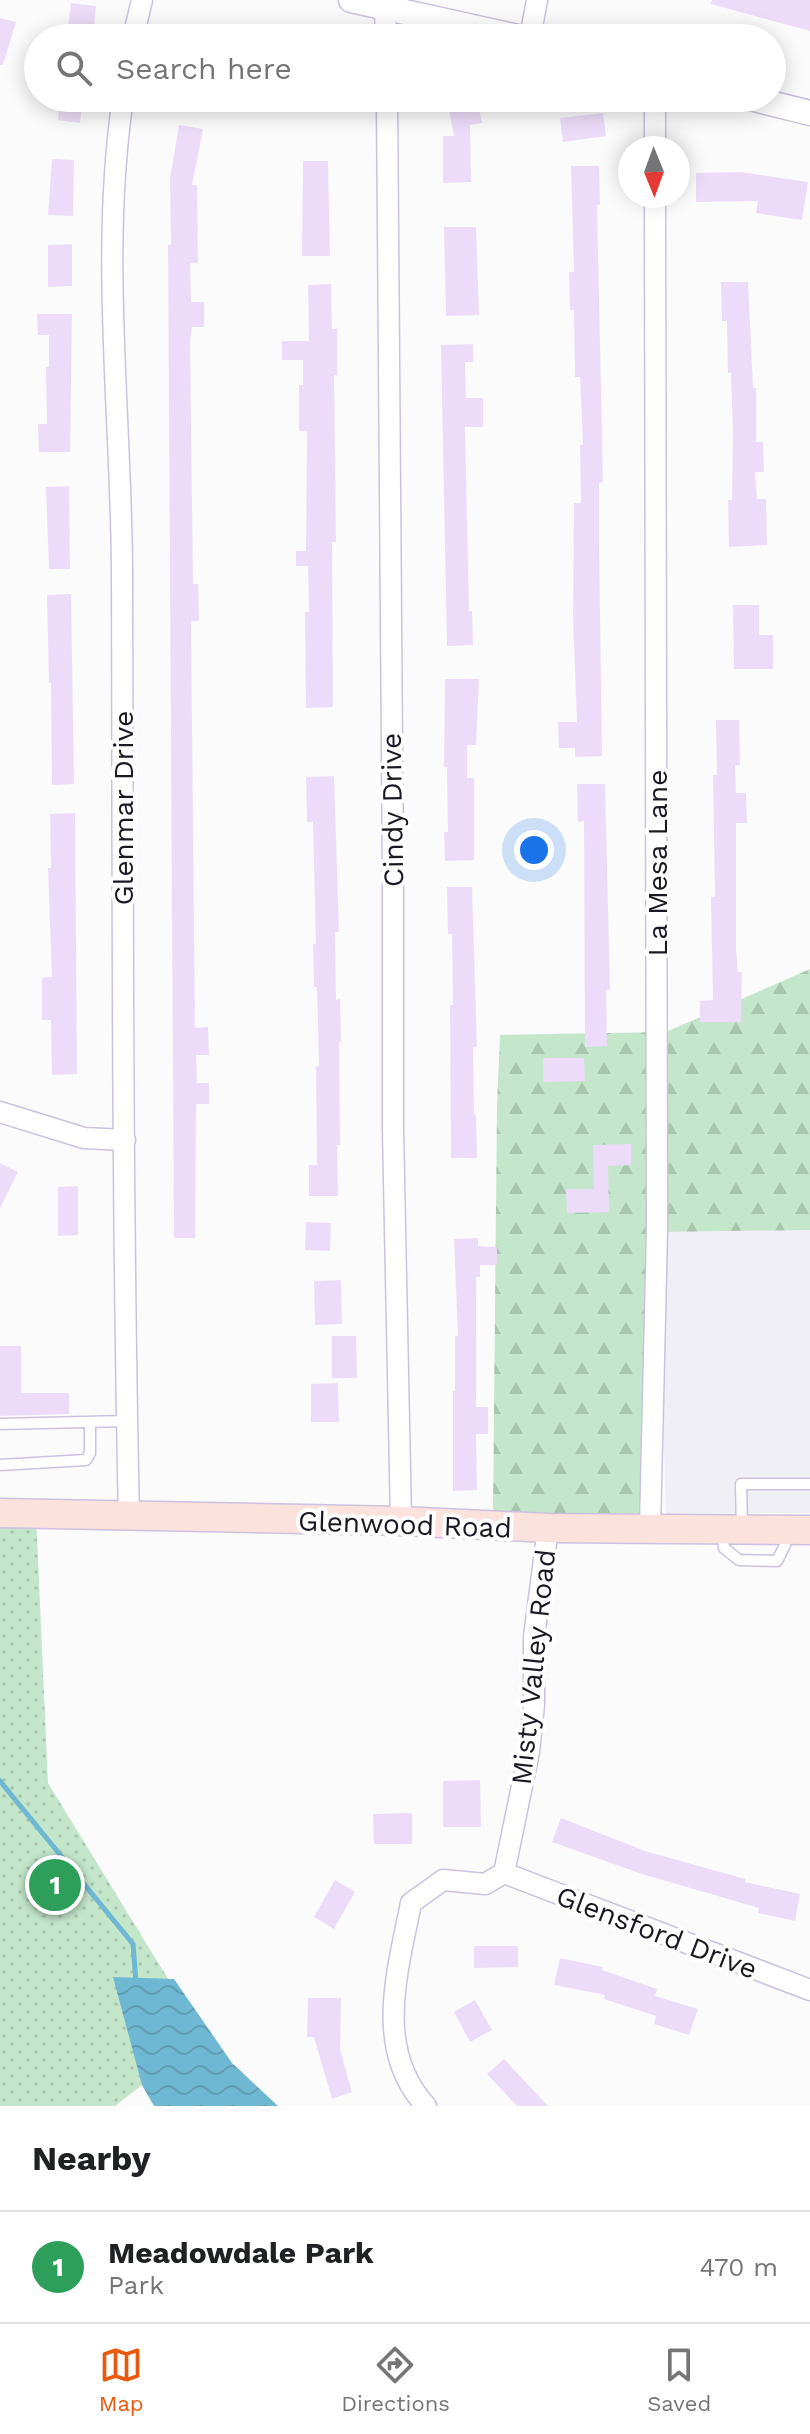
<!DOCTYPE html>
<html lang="en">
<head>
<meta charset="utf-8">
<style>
  :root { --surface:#fff; --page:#f6f6f6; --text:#202124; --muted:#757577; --line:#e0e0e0; --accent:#ea580c }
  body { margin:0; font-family:"Work Sans",sans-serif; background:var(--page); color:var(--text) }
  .compass { position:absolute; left:618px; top:136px; width:72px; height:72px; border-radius:50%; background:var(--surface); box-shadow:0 4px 20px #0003; rotate:179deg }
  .you { position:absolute; left:534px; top:850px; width:28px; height:28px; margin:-20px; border:6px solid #fff; border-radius:50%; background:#1a73e8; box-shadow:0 0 0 12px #1a73e833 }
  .badge { display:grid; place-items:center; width:52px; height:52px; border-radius:50%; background:var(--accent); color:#fff; font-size:26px; font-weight:700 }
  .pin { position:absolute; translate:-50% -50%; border:4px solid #fff; box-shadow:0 2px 8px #0006 }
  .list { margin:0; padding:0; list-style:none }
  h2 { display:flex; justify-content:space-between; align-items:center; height:104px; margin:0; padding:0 32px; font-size:34px }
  h2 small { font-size:26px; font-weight:400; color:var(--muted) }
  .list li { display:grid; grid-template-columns:52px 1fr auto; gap:24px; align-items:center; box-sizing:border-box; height:112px; padding:0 32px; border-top:2px solid var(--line) }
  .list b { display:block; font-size:30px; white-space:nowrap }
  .list p { margin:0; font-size:26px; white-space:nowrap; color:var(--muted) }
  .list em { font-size:26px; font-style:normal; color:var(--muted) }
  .icon { flex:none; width:44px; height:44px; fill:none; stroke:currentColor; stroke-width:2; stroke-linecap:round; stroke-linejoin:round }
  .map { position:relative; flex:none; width:810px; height:2106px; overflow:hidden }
  .search { position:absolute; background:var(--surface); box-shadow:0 4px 20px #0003; left:24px; right:24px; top:24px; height:88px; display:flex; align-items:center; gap:20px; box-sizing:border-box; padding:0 28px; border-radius:44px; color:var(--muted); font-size:30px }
  .sheet { height:216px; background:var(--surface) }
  nav { display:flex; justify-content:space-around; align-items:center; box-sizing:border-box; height:112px; border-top:2px solid var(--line); background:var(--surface); font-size:22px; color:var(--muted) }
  nav a { display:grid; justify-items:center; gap:4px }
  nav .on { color:var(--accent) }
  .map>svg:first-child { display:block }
  .built { fill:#f1eff6 }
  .forest { fill:url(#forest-firs) }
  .park { fill:url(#park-dots) }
  .water { fill:url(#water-waves) }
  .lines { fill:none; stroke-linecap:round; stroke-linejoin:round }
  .stream { stroke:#6fb8d3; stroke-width:5 }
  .building { fill:#eddcf9 }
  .service-casing { stroke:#ccc1e0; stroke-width:13 }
  .minor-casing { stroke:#ccc1e0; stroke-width:23 }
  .tertiary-casing { stroke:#ccc1e0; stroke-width:27 }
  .secondary-casing { stroke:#ccc1e0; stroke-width:31 }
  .service { stroke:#fff; stroke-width:10 }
  .minor { stroke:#fff; stroke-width:20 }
  .tertiary { stroke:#fff; stroke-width:24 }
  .secondary { stroke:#fbe2dc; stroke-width:28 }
  .labels { text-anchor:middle; stroke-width:8; stroke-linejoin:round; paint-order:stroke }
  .street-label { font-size:28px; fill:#1c1823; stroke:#fff }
</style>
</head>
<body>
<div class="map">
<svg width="810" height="2106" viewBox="0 0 810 2106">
  <defs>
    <pattern id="forest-firs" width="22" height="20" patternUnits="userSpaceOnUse" patternTransform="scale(2)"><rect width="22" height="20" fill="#c4e7cb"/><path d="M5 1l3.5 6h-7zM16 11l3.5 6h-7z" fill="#a8c5ae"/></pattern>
    <pattern id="park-dots" width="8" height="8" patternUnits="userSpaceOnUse" patternTransform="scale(2)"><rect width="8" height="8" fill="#c4e7cb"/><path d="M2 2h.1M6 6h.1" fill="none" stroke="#a8c5ae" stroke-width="1.8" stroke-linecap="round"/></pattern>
    <pattern id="water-waves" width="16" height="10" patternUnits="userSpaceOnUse" patternTransform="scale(2)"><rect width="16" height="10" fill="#6fb8d3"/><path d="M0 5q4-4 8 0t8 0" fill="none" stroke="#609db5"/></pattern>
  </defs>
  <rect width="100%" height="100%" fill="#fbfbfb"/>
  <path class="built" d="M 810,1230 L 810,1513 L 666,1514 L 657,1231 Z"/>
  <path class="forest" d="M 810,969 L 810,1230 L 657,1232 L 646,1522 L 493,1514 L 497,1105 L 500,1035 L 666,1032 Z"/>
  <path class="park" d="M 36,1514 L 48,1783 L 173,1987 L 163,2069 L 115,2106 L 0,2106 L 0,1515 Z"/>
  <path class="water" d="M 113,1977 L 174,1979 L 232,2063 L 278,2106 L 154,2106 L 142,2085 Z"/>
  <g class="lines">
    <path class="stream" d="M 0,1781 L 133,1944 L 136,1982"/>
  </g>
  <path class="building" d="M 712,0 L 810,0 L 810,31 L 711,4 Z
    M 71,3 L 96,6 L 93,38 L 67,38 Z
    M 0,18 L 16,22 L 3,65 L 0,65 Z
    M 60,98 L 83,98 L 80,123 L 58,120 Z
    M 454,98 L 477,98 L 482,123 L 470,125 L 471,182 L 443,183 L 443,136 L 454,136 L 447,99 Z
    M 603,113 L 606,136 L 563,142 L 560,118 Z
    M 179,125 L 203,129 L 192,185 L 197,185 L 198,263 L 190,263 L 191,302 L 204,302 L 204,327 L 192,327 L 190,341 L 193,584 L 198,584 L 199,621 L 191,621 L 195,1028 L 208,1027 L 209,1055 L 196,1055 L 197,1083 L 209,1083 L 209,1104 L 196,1104 L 195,1238 L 174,1238 L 168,245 L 171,245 L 170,179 Z
    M 52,159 L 74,160 L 73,216 L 48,215 Z
    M 303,161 L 328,161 L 330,256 L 302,256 Z
    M 571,166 L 599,166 L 600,205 L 597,205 L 603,482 L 599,483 L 599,542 L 602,756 L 575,757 L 575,748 L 559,748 L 558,722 L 577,722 L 573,617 L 574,503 L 581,503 L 580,445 L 583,445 L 580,377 L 575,377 L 574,310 L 570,310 L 569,272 L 574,272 Z
    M 741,172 L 808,182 L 802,220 L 756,213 L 758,201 L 696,202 L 696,173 Z
    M 444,227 L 476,227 L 479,315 L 446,316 Z
    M 72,244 L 72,286 L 48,287 L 48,245 Z
    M 721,282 L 748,282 L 753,388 L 756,388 L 756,442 L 763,442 L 764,472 L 755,472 L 757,499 L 766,499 L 767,545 L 729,547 L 728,500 L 732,500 L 733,432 L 731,373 L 728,373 L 727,321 L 722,321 Z
    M 331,284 L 332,329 L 337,329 L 337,375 L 334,375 L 336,542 L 332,542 L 333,707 L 306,708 L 305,612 L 309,612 L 308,566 L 296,566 L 296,551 L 306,551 L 307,431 L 299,431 L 299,385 L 303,385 L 303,360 L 282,360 L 282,341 L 309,341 L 308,285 Z
    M 37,314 L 72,314 L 70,452 L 39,452 L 38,424 L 47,424 L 46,367 L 49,367 L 49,335 L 38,335 Z
    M 473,344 L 473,362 L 465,362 L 466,398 L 483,398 L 483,427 L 465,427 L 469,611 L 472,611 L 473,645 L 447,646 L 441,345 Z
    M 69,486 L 70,569 L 49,569 L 46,487 Z
    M 71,594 L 74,784 L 52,785 L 51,683 L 49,683 L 47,595 Z
    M 733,605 L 759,605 L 759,635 L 773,635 L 773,669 L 734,669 Z
    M 445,679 L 479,679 L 476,745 L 467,745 L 467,778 L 474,778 L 474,860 L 445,861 L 444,832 L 448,832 L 447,767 L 444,767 Z
    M 716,720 L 739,720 L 740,765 L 735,766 L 736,793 L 746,793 L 747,823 L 736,823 L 736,950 L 738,972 L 742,972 L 741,1022 L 700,1022 L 700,1001 L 713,1000 L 711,897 L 715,897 L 713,775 L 717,775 Z
    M 334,776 L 339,932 L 335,932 L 336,1000 L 340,999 L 341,1042 L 339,1042 L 340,1145 L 337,1145 L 338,1196 L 309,1196 L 309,1165 L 317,1165 L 316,1066 L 319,1066 L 317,987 L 314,987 L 313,944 L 316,944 L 313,822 L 307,822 L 306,777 Z
    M 577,784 L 605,784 L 610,990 L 606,990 L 607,1046 L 585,1047 L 584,821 L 578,822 Z
    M 75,813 L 77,1074 L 52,1075 L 51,1020 L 42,1020 L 42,978 L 52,977 L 48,868 L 51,868 L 50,814 Z
    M 447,887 L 472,887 L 477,1047 L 473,1047 L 474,1115 L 476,1115 L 477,1158 L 451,1158 L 450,1005 L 453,1005 L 452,934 L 448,934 Z
    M 543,1058 L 584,1058 L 585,1081 L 543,1082 Z
    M 631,1144 L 631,1165 L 608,1166 L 609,1212 L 567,1213 L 566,1189 L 594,1189 L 593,1145 Z
    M 0,1163 L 18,1172 L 0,1208 Z
    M 78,1186 L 78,1235 L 58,1236 L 58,1187 Z
    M 306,1222 L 331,1223 L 330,1251 L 305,1250 Z
    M 478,1238 L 478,1246 L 497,1247 L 497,1265 L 480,1265 L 480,1277 L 476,1277 L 476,1407 L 488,1407 L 488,1434 L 476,1434 L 477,1490 L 453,1491 L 453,1391 L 455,1391 L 455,1336 L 458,1336 L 454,1239 Z
    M 341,1280 L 342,1324 L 315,1325 L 314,1281 Z
    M 332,1336 L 356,1336 L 357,1378 L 332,1378 Z
    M 0,1346 L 21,1346 L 21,1393 L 69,1393 L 69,1414 L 0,1416 Z
    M 338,1383 L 339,1422 L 311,1422 L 311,1384 Z
    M 480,1780 L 481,1827 L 443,1827 L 443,1781 Z
    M 412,1813 L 412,1844 L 374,1844 L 373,1814 Z
    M 561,1818 L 645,1851 L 745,1879 L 745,1882 L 800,1894 L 795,1921 L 758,1913 L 759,1908 L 642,1874 L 552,1842 Z
    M 335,1880 L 355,1892 L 334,1929 L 314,1917 Z
    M 474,1946 L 518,1946 L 518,1967 L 474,1968 Z
    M 560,1958 L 603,1967 L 602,1970 L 657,1989 L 655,1996 L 698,2009 L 689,2035 L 654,2024 L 656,2016 L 604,1999 L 605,1995 L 554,1985 Z
    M 308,1998 L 341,1998 L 340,2049 L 352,2092 L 332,2099 L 314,2037 L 307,2037 Z
    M 475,2000 L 492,2030 L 470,2042 L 454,2012 Z
    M 504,2059 L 548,2106 L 517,2106 L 487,2074 Z"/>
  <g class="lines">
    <g class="service-casing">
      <path id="service" d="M 0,1424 L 127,1421
        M 0,1465 L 86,1460 L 90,1453 L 90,1422
        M 742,1528 L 741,1484 L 810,1484
        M 722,1532 L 724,1548 L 739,1560 L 777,1561 L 785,1545 L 786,1533"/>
    </g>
    <g class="minor-casing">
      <path id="minor" d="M 385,8 L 386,38
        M 133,38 L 142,0
        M 530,38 L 537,0
        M 123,98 C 100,252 121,413 122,568 C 123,885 122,1201 129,1518
        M 387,98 L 393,880 L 393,1129 L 401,1521
        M 655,98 L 655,148
        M 0,1112 L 84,1138 L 125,1140
        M 650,1529 L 657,1231 L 655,196
        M 504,1873 L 529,1752 L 534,1704 L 534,1637 L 548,1528
        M 504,1873 L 810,1990
        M 426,2106 C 373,2049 398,1970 411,1903 L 443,1880 L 485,1884 L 504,1873"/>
    </g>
    <g class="tertiary-casing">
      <path id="tertiary" d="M 351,0 L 522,38
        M 750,98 L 810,113"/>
    </g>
    <g class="secondary-casing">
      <path id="secondary" d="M 0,1513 L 401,1521 L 548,1528 L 810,1530"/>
    </g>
    <use href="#service" class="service"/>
    <use href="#minor" class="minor"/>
    <use href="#tertiary" class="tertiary"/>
    <use href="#secondary" class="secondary"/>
  </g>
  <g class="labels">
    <g class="street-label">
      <text transform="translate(123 808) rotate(-90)" y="10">Glenmar Drive</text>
      <text transform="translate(392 810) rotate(-91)" y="10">Cindy Drive</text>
      <text transform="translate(657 863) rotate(-90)" y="10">La Mesa Lane</text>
      <text transform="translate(405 1524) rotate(2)" y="10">Glenwood Road</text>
      <text transform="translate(533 1667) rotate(-84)" y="10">Misty Valley Road</text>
      <text transform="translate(657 1932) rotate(21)" y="10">Glensford Drive</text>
    </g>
  </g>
</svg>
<svg class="compass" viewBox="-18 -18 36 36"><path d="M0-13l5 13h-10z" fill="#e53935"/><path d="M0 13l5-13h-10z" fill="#757577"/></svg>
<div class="you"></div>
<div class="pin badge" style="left:55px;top:1885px;background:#2e9e5b">1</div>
<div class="search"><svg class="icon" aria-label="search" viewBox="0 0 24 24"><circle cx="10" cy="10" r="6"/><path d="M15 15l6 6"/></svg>Search here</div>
</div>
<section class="sheet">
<h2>Nearby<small></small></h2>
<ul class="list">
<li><span class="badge" style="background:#2e9e5b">1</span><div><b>Meadowdale Park</b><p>Park</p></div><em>470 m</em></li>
</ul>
</section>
<nav>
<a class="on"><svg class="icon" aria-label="map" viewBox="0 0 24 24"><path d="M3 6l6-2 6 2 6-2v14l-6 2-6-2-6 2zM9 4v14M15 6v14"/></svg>Map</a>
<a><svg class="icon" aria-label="directions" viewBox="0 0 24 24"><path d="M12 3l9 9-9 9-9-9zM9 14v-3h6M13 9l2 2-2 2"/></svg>Directions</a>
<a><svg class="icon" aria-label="saved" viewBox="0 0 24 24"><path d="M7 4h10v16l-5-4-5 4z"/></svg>Saved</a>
</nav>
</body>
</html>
